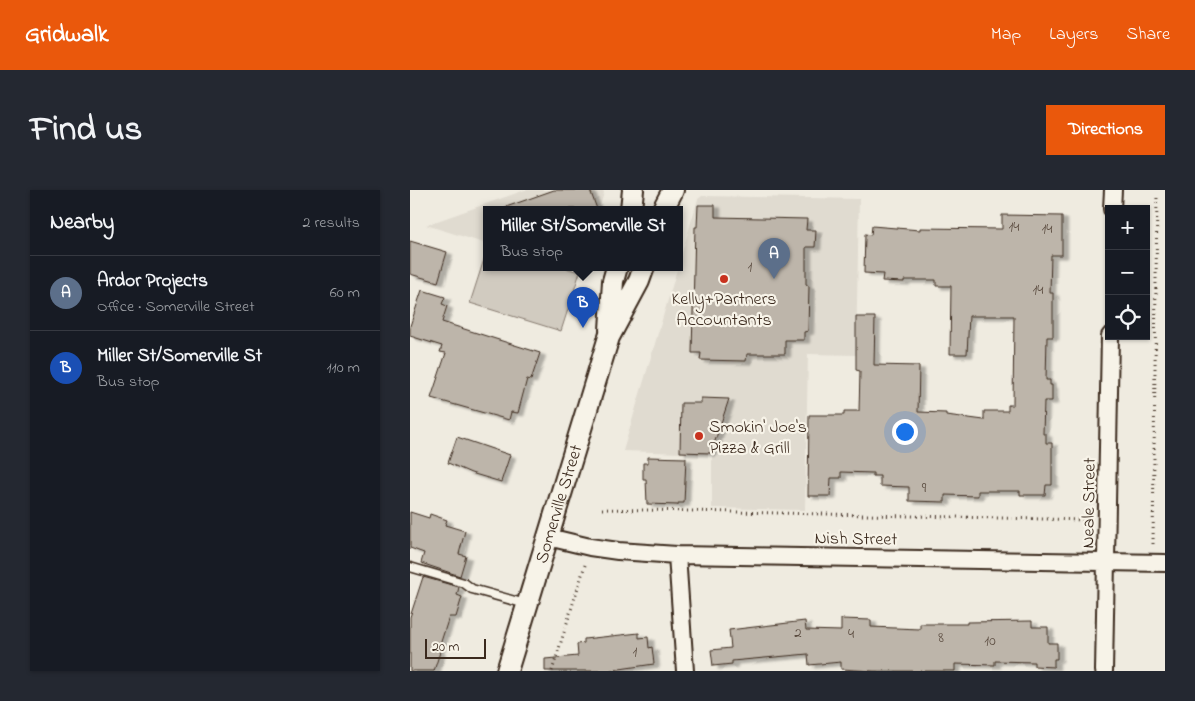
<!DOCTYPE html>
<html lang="en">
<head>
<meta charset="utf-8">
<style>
  :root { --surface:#171b24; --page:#242831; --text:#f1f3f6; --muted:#9ea1a6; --line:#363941; --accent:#ea580c }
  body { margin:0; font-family:"Indie Flower",sans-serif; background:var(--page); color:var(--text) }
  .controls { position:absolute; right:15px; top:15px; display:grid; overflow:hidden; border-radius:0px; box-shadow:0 1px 4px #0004 }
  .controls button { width:45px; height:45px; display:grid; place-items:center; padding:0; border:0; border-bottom:1px solid var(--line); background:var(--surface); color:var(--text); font:25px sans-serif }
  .scale { position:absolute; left:15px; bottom:12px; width:61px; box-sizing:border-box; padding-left:5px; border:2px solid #3b2a1e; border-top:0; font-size:14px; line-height:18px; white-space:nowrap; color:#3b2a1e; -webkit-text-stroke:4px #f7f3e8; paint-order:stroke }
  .you { position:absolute; left:494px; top:241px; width:18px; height:18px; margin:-12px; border:4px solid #fff; border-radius:50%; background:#1a73e8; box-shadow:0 0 0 8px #1a73e833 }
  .badge { display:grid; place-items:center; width:32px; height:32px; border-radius:50%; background:var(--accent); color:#fff; font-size:16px; font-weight:700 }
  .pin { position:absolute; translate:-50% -41px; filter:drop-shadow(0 1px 2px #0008) }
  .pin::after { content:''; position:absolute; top:26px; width:18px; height:15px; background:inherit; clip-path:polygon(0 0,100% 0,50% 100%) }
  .popup { position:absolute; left:73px; top:16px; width:200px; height:65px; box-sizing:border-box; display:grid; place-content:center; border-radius:0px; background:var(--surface); filter:drop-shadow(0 1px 4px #0005); font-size:16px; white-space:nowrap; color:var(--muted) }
  .popup b { font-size:19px; color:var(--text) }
  .popup::after { content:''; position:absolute; left:50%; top:100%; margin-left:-10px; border:10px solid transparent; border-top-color:var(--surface) }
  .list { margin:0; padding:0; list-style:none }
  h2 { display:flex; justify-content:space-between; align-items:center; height:65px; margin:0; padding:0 20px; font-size:21px }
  h2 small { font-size:16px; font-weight:400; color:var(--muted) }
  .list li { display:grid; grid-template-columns:32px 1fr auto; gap:15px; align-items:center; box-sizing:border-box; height:75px; padding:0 20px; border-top:1px solid var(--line) }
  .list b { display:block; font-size:19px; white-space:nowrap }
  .list p { margin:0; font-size:16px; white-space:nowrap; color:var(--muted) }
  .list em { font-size:16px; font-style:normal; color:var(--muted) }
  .icon { flex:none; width:28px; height:28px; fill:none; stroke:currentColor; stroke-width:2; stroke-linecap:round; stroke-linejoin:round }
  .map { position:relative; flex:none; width:755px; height:481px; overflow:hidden; border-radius:0px }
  header { display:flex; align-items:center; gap:30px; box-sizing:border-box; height:70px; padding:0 25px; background:var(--accent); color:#fff }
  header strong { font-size:24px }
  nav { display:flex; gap:28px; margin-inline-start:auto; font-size:18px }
  .intro { display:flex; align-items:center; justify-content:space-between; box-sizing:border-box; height:120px; padding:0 30px }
  h1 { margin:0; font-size:35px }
  .button { padding:12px 22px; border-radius:0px; background:var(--accent); color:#fff; font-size:18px; font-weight:700 }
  main { display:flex; gap:30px; padding:0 30px }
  aside { flex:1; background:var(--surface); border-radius:0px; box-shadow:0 1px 4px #0004 }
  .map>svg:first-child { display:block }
  .built { fill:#e0dbd0 }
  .green { fill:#d1cbc0; stroke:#867a6f }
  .building { fill:#bdb5aa; stroke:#3b2a1e; filter:url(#shadow) }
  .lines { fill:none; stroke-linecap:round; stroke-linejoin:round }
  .service-casing { stroke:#3b2a1e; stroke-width:11 }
  .minor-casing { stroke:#3b2a1e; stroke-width:20 }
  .tertiary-casing { stroke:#3b2a1e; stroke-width:24 }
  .path { stroke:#3b2a1e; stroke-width:3; stroke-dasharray:1 4; stroke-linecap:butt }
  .service { stroke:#f7f3e8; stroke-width:8 }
  .minor { stroke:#f7f3e8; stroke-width:16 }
  .tertiary { stroke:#f7f3e8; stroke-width:20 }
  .poi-dot { fill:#c8321e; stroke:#f7f3e8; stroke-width:2 }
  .labels { text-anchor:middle; stroke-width:4.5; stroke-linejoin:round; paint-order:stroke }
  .number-label { font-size:15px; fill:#5c4d41 }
  .poi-label { font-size:18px; fill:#3b2a1e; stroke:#f7f3e8 }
  .street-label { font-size:18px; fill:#3b2a1e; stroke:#f7f3e8 }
</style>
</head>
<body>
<header>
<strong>Gridwalk</strong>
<nav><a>Map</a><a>Layers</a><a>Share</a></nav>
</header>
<div class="intro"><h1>Find us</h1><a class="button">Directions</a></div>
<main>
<aside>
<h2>Nearby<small>2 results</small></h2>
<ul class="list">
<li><span class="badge" style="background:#5c6f8a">A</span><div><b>Ardor Projects</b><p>Office · Somerville Street</p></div><em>60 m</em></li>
<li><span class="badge" style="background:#1a4fb4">B</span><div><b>Miller St/Somerville St</b><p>Bus stop</p></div><em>110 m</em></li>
</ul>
</aside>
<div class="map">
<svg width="755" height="481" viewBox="0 0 755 481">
  <defs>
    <filter id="shadow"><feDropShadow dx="5.5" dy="3" stdDeviation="1" flood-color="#0004"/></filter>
  </defs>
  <rect width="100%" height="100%" fill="#efebe0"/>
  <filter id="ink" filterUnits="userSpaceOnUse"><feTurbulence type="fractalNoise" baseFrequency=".02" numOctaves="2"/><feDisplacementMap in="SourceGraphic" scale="10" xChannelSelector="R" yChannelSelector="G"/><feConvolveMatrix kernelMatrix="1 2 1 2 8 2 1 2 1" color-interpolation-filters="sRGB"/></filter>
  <g filter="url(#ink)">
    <path class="built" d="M 115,0 L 193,0 L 194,3 L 189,19 L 77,19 L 77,54 L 16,35 Z
      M 292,6 L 449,9 L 446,165 L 398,164 L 395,320 L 302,318 L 302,264 L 213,261 L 288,9 Z"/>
    <path class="green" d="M 77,60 L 77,77 L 152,77 L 170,82 L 151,141 L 60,113 Z"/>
    <path class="building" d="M 144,0 L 180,0 L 187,19 L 96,19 L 96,17 Z
      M 288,15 L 305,15 L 305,27 L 397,29 L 396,40 L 406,40 L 405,57 L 396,57 L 396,94 L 399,96 L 398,141 L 394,142 L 394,150 L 375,150 L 375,164 L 337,164 L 336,171 L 290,170 L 291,163 L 282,163 L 285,37 L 287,37 Z
      M 592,25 L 652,26 L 652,65 L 641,65 L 640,103 L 643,103 L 643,147 L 637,147 L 636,190 L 640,190 L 640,195 L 642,195 L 642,211 L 634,211 L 633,244 L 636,244 L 636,253 L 642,253 L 642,295 L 636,295 L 635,305 L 610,305 L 610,301 L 568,301 L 568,306 L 535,305 L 535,312 L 499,311 L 499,297 L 470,296 L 470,286 L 463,286 L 463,283 L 431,282 L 431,288 L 421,288 L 420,306 L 398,306 L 399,225 L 434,225 L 434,221 L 449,221 L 450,181 L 446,180 L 446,127 L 465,127 L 464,175 L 509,176 L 508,222 L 536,223 L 536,225 L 574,230 L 574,221 L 598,221 L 598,215 L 603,215 L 604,126 L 559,126 L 557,164 L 540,164 L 541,96 L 526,96 L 526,90 L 494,90 L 494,92 L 472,91 L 473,84 L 454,83 L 455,44 L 461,45 L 462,36 L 510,40 L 510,38 L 592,39 Z
      M 0,51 L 37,62 L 28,92 L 0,84 Z
      M 12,100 L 35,107 L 32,114 L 37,116 L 32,132 L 130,163 L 121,190 L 117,189 L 108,223 L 101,222 L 99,230 L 21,208 L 36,163 L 30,162 L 32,156 L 0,146 L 0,136 Z
      M 291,208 L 319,209 L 301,263 L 270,262 L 271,213 L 291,213 Z
      M 47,247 L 100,265 L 91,292 L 61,283 L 38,273 Z
      M 238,267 L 276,268 L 274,313 L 268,313 L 268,315 L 237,314 L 236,289 L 233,289 L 233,273 L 238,273 Z
      M 0,322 L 19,328 L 20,324 L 37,330 L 35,335 L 55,341 L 49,364 L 56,366 L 50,386 L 11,373 L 14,363 L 0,358 Z
      M 13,387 L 49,397 L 47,405 L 52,407 L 46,427 L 39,427 L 28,461 L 30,462 L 24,481 L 0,481 L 0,427 Z
      M 431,429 L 461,430 L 461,437 L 510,439 L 510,434 L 557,434 L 557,432 L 622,431 L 622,437 L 638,437 L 638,453 L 647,453 L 647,469 L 644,469 L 644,477 L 624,476 L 624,472 L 585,471 L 585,475 L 545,474 L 545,481 L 464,481 L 431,479 L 431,472 L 399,475 L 398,464 L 322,471 L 322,474 L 303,476 L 301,460 L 321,458 L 319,440 L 395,431 L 396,440 L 431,441 Z
      M 229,443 L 229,448 L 238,447 L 239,458 L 242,457 L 244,474 L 196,481 L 135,481 L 135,469 L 168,466 L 167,454 L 174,453 L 174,449 Z"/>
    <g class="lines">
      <g class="service-casing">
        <path id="service" d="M 0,377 L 54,393 L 62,399 L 116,414"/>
      </g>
      <g class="minor-casing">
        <path id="minor" d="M 702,19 L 703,0
          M 138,347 L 180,357 L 208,361 L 267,365 L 755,373
          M 267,365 L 275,481
          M 694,481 L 700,146"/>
      </g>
      <g class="tertiary-casing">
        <g id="tertiary">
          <path d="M 221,19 L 223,0"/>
          <path d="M 253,19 L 263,0"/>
          <path d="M 200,140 L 203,91 L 207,77"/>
          <path id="s1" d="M 97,481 L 199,147 L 229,91 L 234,77"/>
        </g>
      </g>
      <path class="path" d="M 192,319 L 677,330
        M 743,354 L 747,4
        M 142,481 L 175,375"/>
      <use href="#service" class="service"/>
      <use href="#minor" class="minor"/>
      <use href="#tertiary" class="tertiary"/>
    </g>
  </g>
  <g class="poi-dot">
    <circle cx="314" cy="89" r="5"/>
    <circle cx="289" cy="246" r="5"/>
  </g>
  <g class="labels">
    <g class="number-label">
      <text x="604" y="41">14</text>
      <text x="637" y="43">14</text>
      <text x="340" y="81">1</text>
      <text x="628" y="104">14</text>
      <text x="514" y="302">9</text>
      <text x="388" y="447">2</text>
      <text x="441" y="448">4</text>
      <text x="531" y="452">8</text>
      <text x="580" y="455">10</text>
      <text x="225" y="466">1</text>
    </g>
    <g class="poi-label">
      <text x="314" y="114">Kelly+Partners<tspan x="314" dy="21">Accountants</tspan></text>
      <text x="299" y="242" text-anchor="start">Smokin' Joe's<tspan x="299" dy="21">Pizza &amp; Grill</tspan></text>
    </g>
    <g class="street-label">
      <text transform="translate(678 313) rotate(-89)" y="6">Neale Street</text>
      <text dy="6" stroke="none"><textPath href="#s1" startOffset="175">Somerville Street</textPath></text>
      <text transform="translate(446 348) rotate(1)" y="6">Nish Street</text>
    </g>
  </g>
</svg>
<div class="controls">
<button>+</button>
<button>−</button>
<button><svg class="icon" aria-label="locate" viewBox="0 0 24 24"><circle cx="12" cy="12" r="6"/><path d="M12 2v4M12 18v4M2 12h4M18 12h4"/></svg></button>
</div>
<div class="scale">20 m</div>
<div class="you"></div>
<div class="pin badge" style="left:364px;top:89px;background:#5c6f8a">A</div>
<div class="pin badge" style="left:173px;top:138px;background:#1a4fb4">B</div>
<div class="popup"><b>Miller St/Somerville St</b>Bus stop</div>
</div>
</main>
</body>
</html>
